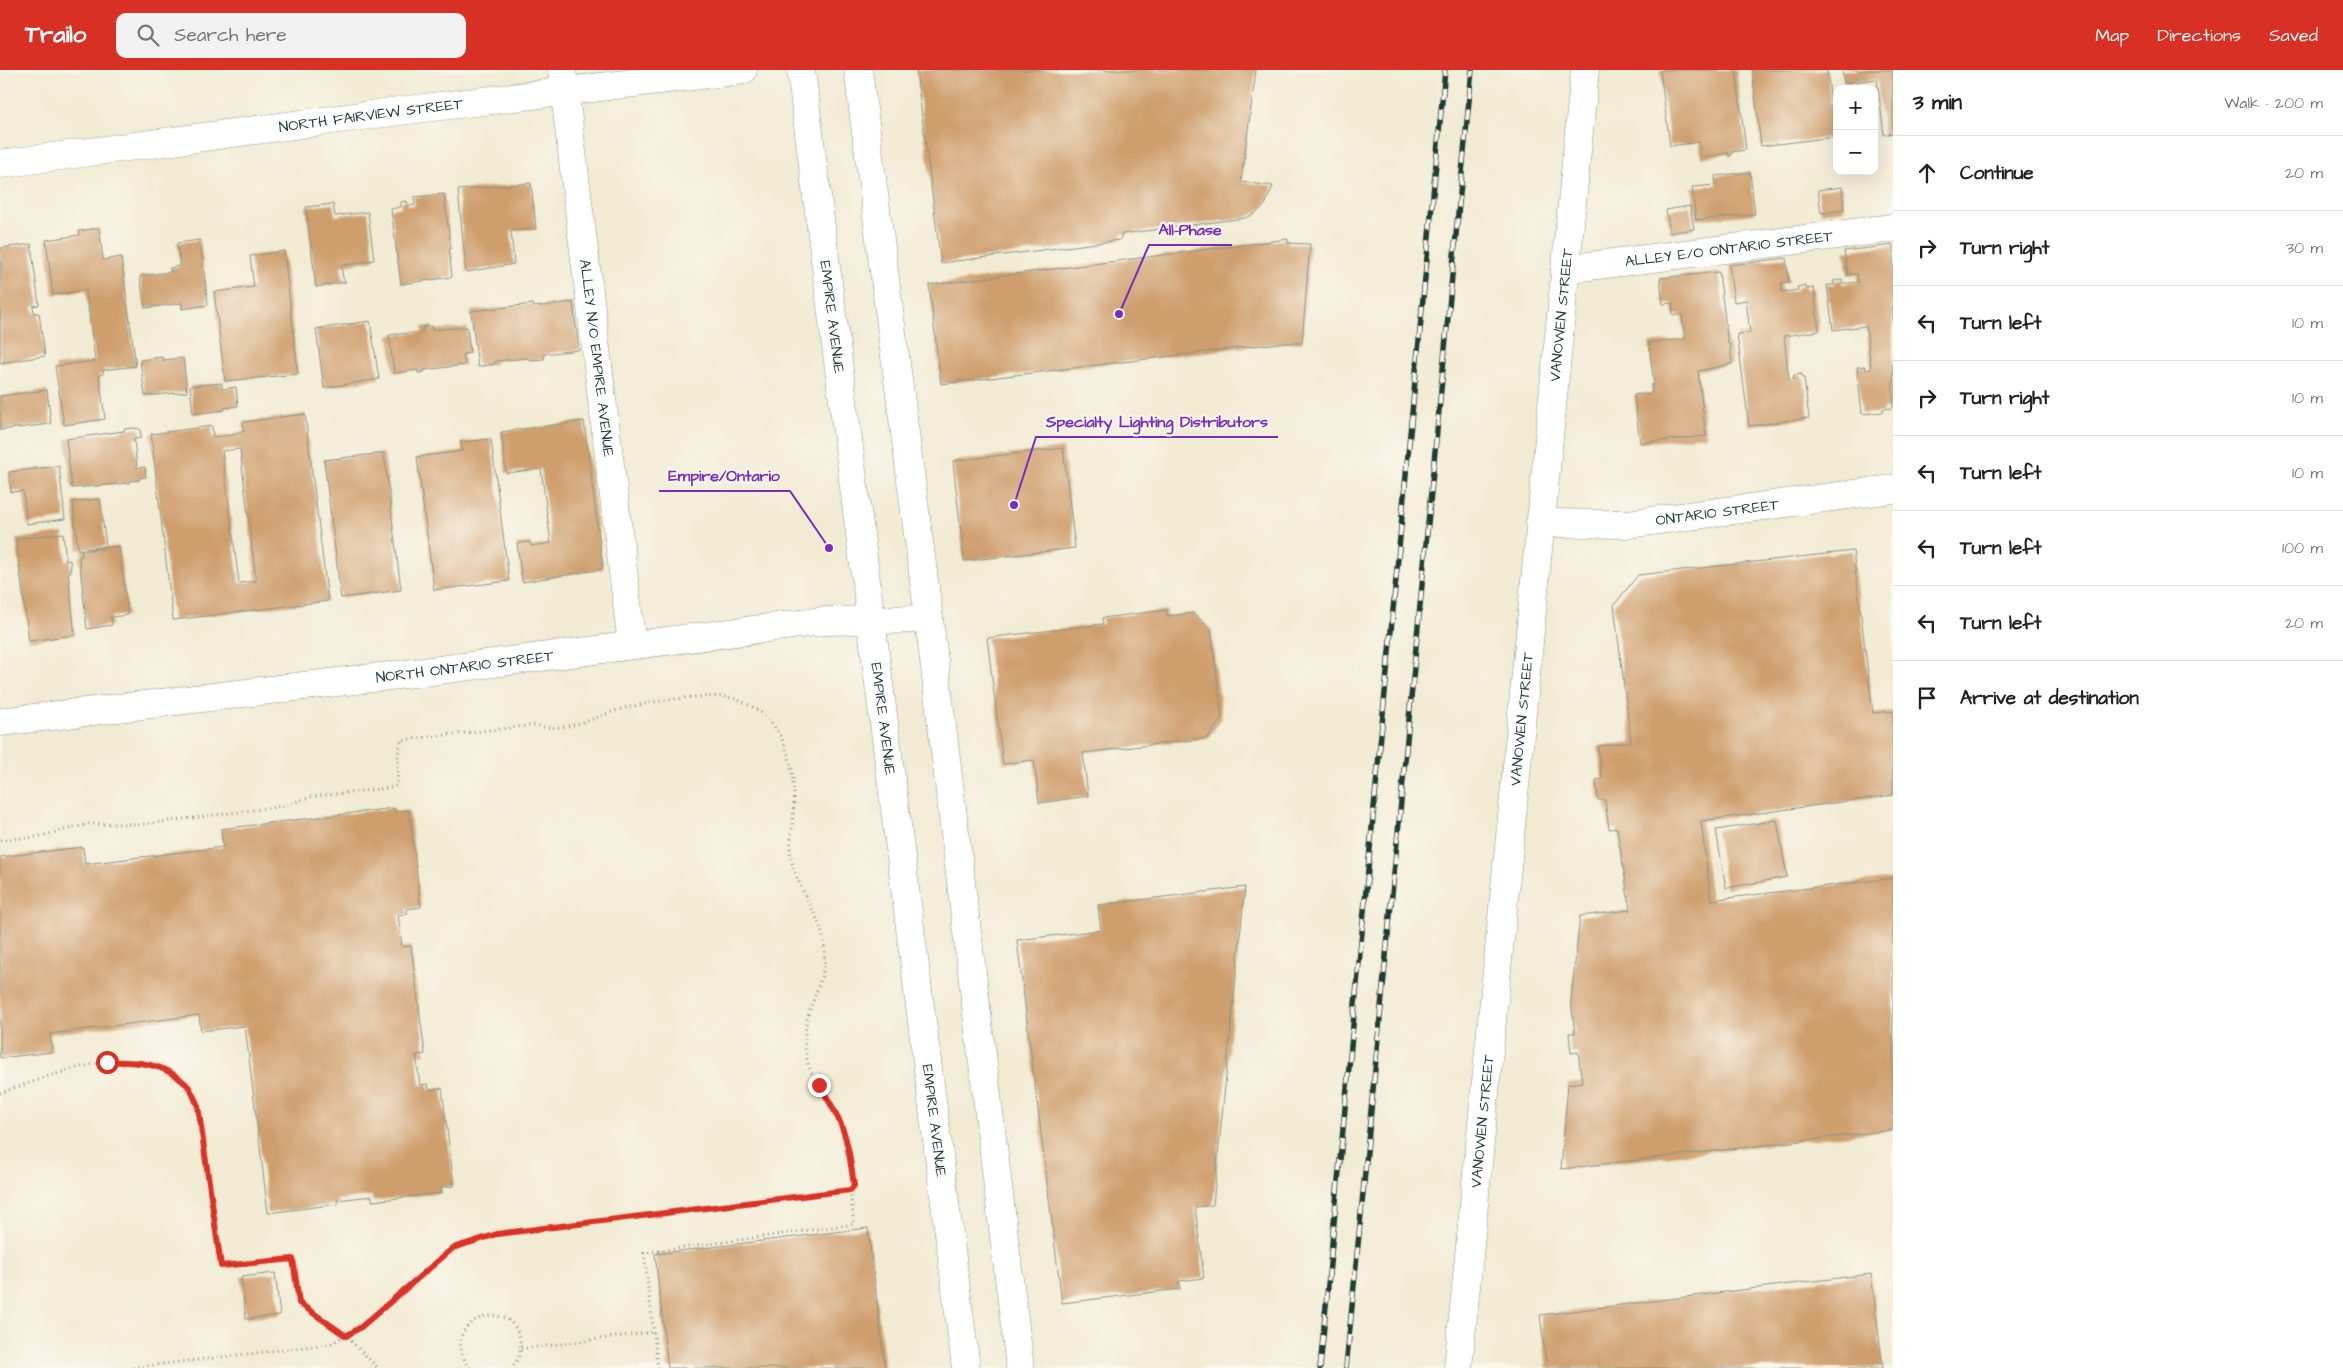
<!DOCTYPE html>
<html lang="en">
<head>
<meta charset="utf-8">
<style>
  :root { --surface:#fff; --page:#f2f2f2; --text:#222; --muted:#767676; --line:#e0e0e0; --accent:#d93025 }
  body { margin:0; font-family:"Architects Daughter",sans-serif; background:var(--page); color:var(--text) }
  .controls { position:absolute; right:15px; top:15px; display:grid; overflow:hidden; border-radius:10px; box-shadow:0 5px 20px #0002 }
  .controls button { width:45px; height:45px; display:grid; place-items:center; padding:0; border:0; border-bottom:1px solid var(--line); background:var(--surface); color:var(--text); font:25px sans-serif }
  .stop { position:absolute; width:15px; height:15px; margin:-11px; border:4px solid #d93025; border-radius:50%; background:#fff }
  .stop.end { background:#d93025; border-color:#fff; box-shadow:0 1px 5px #0008 }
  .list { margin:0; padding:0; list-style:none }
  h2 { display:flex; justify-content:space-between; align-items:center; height:65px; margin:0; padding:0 20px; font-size:21px }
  h2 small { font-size:16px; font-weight:400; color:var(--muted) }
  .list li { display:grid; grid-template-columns:32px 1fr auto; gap:15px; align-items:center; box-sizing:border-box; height:75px; padding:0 20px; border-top:1px solid var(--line) }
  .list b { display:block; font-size:19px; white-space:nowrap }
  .list em { font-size:16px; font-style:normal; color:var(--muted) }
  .icon { flex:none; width:28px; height:28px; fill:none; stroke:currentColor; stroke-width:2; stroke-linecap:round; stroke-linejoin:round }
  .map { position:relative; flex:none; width:1893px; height:1298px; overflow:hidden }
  header { display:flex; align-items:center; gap:30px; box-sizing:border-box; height:70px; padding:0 25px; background:var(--accent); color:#fff }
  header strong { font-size:24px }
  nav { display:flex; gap:28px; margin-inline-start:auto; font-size:18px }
  .search { width:350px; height:45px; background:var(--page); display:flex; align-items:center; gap:12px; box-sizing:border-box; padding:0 18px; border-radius:10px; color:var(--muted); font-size:19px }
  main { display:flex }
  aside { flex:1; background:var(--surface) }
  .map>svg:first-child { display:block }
  .building { fill:#cf9e6d; fill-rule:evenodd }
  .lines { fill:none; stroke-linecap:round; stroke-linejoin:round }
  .minor-casing { stroke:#889484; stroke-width:29 }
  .major-casing { stroke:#889484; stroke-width:29 }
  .path { stroke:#889484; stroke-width:3; stroke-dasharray:1 4; stroke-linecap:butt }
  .minor { stroke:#fff; stroke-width:28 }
  .major { stroke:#fff; stroke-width:28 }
  .rail-casing { stroke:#1f3d34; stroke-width:5.5 }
  .rail { stroke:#fbf7ec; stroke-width:4; stroke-dasharray:11; stroke-linecap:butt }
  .route { stroke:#d93025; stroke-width:6 }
  .labels { text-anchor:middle; stroke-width:4.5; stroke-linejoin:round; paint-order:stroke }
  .street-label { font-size:15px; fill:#1f3d34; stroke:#fbf7ec }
  .leader { fill:none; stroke:#7b2cbf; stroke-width:2 }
  .callout-dot { fill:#7b2cbf; stroke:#fbf7ec; stroke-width:2 }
  .callout-label { font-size:16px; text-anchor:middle; font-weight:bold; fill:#7b2cbf; stroke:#fbf7ec; stroke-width:4.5; stroke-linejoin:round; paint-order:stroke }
</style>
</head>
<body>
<header>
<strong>Trailo</strong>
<div class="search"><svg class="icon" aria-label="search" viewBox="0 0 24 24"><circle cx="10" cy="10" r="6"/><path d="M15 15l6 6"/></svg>Search here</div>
<nav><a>Map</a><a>Directions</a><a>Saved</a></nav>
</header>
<main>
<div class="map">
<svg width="1893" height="1298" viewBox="0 0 1893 1298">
  <rect width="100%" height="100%" fill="#fbf7ec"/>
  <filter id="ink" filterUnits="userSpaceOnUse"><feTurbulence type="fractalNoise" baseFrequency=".02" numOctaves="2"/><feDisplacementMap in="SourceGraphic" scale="10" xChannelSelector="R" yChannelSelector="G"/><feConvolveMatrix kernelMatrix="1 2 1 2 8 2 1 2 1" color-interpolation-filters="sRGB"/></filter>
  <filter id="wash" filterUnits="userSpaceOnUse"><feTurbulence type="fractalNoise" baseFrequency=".0096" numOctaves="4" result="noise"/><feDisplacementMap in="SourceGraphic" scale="20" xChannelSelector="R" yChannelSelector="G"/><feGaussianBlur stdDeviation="1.12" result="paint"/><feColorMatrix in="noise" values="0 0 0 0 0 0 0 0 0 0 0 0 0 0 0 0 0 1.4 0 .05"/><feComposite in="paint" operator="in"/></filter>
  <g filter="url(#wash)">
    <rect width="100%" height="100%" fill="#f1ebd3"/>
    <g id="blocks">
      <path class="building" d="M 916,0 L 1256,0 L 1241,112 L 1273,116 L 1265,135 L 1254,144 L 1245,148 L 1122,164 L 1120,170 L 941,193 Z
        M 1660,0 L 1736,0 L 1746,80 L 1732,82 L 1732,85 L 1729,86 L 1729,83 L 1701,88 L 1699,72 L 1670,76 Z
        M 1752,0 L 1827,0 L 1835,67 L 1761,76 Z
        M 1842,0 L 1893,0 L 1893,63 L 1884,65 L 1877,9 L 1844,13 Z
        M 1750,102 L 1755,144 L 1696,150 L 1692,117 L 1716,115 L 1715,106 Z
        M 531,113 L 536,159 L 511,161 L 514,194 L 466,202 L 458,120 Z
        M 1842,117 L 1844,140 L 1821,143 L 1818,120 Z
        M 444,124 L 451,179 L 449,179 L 452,207 L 401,214 L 391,139 L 401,137 L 401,132 L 407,131 L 408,136 L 415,135 L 414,127 Z
        M 333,134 L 335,146 L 368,142 L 374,190 L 341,196 L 343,208 L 346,212 L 316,217 L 306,137 Z
        M 1690,136 L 1694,159 L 1670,163 L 1666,140 Z
        M 99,158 L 103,190 L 121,187 L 136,296 L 103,300 L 103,304 L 99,305 L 105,349 L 64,355 L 55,296 L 95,291 L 86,220 L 53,225 L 46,170 L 80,165 L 79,161 Z
        M 1288,169 L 1288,173 L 1310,174 L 1302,273 L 1279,273 L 941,314 L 929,215 Z
        M 200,170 L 208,235 L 182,239 L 182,233 L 145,238 L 140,206 L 171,202 L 170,198 L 180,196 L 177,173 Z
        M 31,174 L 39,235 L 33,236 L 34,243 L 39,243 L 45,286 L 0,293 L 1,178 Z
        M 1893,175 L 1893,338 L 1883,339 L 1883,342 L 1862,344 L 1857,297 L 1865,296 L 1866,300 L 1871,299 L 1866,256 L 1833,260 L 1827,215 L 1834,215 L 1833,211 L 1842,210 L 1842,214 L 1858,212 L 1857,204 L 1848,205 L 1844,181 Z
        M 284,181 L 298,304 L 225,311 L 214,222 L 254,217 L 250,186 Z
        M 1786,188 L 1789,212 L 1781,213 L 1782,222 L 1798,220 L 1797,217 L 1806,215 L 1806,219 L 1814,218 L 1819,261 L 1784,266 L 1789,310 L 1794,309 L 1794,305 L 1802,304 L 1802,308 L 1804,308 L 1809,348 L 1749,356 L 1737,264 L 1750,263 L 1746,230 L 1734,232 L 1729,195 Z
        M 1719,202 L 1728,274 L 1730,274 L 1732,294 L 1698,301 L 1706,366 L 1640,373 L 1634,325 L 1652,323 L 1651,315 L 1654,315 L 1649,273 L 1685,269 L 1682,245 L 1673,245 L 1672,233 L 1663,234 L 1660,208 Z
        M 573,232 L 579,280 L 544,284 L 544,289 L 529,290 L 529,288 L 496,291 L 495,294 L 478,297 L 471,241 L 533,234 L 534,237 Z
        M 370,251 L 379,309 L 324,318 L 316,259 Z
        M 432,256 L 432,260 L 467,257 L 470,283 L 463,284 L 465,295 L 424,300 L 424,302 L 418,303 L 418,300 L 394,303 L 389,265 L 423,262 L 422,257 Z
        M 162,287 L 163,290 L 183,288 L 187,322 L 145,326 L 140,290 Z
        M 222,313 L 222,319 L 236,317 L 238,336 L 224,338 L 225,340 L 193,344 L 190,316 Z
        M 47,320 L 51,354 L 0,360 L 0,326 Z
        M 305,344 L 328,531 L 173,550 L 151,364 L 212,356 L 213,367 L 232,365 L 244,361 L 243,352 ZM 240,379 L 256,511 L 239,513 L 222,381 Z
        M 584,351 L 603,499 L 522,512 L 517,473 L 530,472 L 531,476 L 551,473 L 541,399 L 506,403 L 501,362 Z
        M 133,358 L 140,359 L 141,368 L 134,369 L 137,398 L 145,397 L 146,407 L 139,408 L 140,410 L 129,411 L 129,413 L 72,418 L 66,369 L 124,361 L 124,359 Z
        M 491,369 L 509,511 L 434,520 L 417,387 L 462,381 L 461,372 Z
        M 1063,378 L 1075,478 L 964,491 L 953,391 Z
        M 384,383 L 401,520 L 341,528 L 324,390 Z
        M 59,396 L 65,449 L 27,454 L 23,421 L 11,422 L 9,402 Z
        M 100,429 L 106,476 L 78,480 L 73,432 Z
        M 63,463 L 66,491 L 70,490 L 71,502 L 68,502 L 75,565 L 29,571 L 16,469 Z
        M 119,476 L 128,545 L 111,547 L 112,555 L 87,559 L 79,487 L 82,486 L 81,481 Z
        M 1853,481 L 1873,643 L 1893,641 L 1893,725 L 1701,751 L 1711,830 L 1893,808 L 1893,1060 L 1561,1099 L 1568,1014 L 1582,1012 L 1578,982 L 1571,983 L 1569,963 L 1575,963 L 1571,931 L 1580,846 L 1630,840 L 1617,758 L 1609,759 L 1605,730 L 1598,730 L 1596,710 L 1602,709 L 1598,676 L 1631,672 L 1614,535 L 1638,505 Z
        M 1167,540 L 1167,546 L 1193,543 L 1211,559 L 1222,648 L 1208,668 L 1083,683 L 1088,726 L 1039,733 L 1034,690 L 1003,694 L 987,568 L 1103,554 L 1102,548 Z
        M 394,738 L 395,742 L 409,740 L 421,837 L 407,839 L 407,844 L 398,845 L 402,877 L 411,876 L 425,984 L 416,985 L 420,1015 L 428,1014 L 429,1020 L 442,1018 L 454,1116 L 441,1117 L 442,1123 L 372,1131 L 372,1126 L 337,1130 L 338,1134 L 268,1143 L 245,956 L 201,961 L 199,945 L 50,964 L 52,982 L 0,988 L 0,787 L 83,777 L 85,794 L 223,777 L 221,759 Z
        M 1777,750 L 1787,807 L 1726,818 L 1716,760 Z
        M 1245,817 L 1213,1135 L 1195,1137 L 1204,1208 L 1179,1211 L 1180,1219 L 1062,1233 L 1017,870 L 1101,860 L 1098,835 Z
        M 868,1158 L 885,1298 L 668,1298 L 655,1184 Z
        M 275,1203 L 280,1245 L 246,1249 L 241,1207 Z
        M 1871,1204 L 1883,1298 L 1547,1298 L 1540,1245 Z"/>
    </g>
  </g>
  <g filter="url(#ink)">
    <use href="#blocks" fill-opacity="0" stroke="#889484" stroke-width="1"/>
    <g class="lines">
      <g class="minor-casing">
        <g id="minor">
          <path id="s1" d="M 562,0 L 632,575"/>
          <path id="s2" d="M 0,94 L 399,41 L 743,0"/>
          <path id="s3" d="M 1565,199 L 1893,158"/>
          <path id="s4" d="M 1540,453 L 1628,454 L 1893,419"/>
          <path id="s5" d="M 0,652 L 431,601 L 823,551 L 929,549"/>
        </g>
      </g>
      <g class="major-casing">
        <g id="major">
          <path id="s6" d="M 801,0 L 966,1298"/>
          <path d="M 858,0 L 929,549 L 1020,1298"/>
          <path id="s7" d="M 1458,1298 L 1585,0"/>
        </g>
      </g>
      <path class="path" d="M 0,770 L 36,767 L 89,754 L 145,754 L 284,736 L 310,727 L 387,718 L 396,716 C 400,700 395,685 402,670 L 535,655 C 564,663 588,650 615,641 C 639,633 711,621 735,629 C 787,646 797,698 793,747 C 792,762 788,777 792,792 C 799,824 825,849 825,884 C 824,924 797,943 807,990 C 813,1013 832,1032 841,1053 C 850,1072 851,1095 854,1116 L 850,1120 L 497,1164 L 453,1178 L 361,1257 L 330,1274 L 130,1298
        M 0,1023 C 54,1006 140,964 188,1016 C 192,1021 195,1030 198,1036 L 221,1196 L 293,1189 L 299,1233 L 346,1266 L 378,1298
        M 521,1279 L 654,1262
        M 470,1298 C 433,1252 512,1222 520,1270 C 522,1281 518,1291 511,1298
        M 658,1298 L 644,1183 L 854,1154 L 850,1120"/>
      <use href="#minor" class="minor"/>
      <use href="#major" class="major"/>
      <g class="rail-casing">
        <path id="rail" d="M 1320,1298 L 1445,0
          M 1346,1298 L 1472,0"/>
      </g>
      <use href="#rail" class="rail"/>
    </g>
  </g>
  <g class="lines" filter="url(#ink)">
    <path class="route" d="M 107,992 C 137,991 165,993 187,1015 C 192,1020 195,1030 198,1036 L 221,1196 L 293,1189 L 299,1233 L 346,1266 L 361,1257 L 453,1178 L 497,1164 L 850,1120 L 854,1116 C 848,1070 845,1054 819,1015"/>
  </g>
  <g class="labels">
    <g class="street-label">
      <text dy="5" stroke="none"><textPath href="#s2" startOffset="374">NORTH FAIRVIEW STREET</textPath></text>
      <text dy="5" stroke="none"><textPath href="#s3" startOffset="165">ALLEY E/O ONTARIO STREET</textPath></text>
      <text dy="5" stroke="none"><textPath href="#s7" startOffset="1058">VANOWEN STREET</textPath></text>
      <text dy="5" stroke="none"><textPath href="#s6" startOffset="249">EMPIRE AVENUE</textPath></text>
      <text dy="5" stroke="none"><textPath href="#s1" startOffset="290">ALLEY N/O EMPIRE AVENUE</textPath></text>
      <text dy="5" stroke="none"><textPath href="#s4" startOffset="178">ONTARIO STREET</textPath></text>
      <text dy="5" stroke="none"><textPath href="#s5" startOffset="468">NORTH ONTARIO STREET</textPath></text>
      <text dy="5" stroke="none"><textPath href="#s6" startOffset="654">EMPIRE AVENUE</textPath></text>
      <text dy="5" stroke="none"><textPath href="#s7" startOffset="652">VANOWEN STREET</textPath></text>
      <text dy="5" stroke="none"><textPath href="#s6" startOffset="1059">EMPIRE AVENUE</textPath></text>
      <text dy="5" stroke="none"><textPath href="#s7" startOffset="248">VANOWEN STREET</textPath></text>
    </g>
  </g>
  <path class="leader" d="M1119 244L1149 175H1232M1014 435L1036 367H1278M829 478L790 421H659"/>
  <g class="callout-dot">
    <circle cx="1119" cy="244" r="5"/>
    <circle cx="1014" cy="435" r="5"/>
    <circle cx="829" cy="478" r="5"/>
  </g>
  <g class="callout-label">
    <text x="1190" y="165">All-Phase</text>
    <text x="1157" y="357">Specialty Lighting Distributors</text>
    <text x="724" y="411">Empire/Ontario</text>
  </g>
</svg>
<div class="controls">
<button>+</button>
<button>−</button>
</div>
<div class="stop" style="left:107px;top:992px"></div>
<div class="stop end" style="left:819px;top:1015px"></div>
</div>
<aside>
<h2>3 min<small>Walk · 200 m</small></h2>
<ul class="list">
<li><svg class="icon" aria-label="ahead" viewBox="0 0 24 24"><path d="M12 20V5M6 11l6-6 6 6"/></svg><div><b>Continue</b></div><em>20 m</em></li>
<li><svg class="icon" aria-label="right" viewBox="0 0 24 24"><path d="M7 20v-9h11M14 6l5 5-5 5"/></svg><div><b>Turn right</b></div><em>30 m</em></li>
<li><svg class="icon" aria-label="left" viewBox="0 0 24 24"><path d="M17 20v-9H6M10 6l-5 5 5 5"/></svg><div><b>Turn left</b></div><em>10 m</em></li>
<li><svg class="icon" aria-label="right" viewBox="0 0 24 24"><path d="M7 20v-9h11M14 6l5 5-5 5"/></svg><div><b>Turn right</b></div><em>10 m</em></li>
<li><svg class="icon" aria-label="left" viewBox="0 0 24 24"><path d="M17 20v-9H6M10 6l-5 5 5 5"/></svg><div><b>Turn left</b></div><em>10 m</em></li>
<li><svg class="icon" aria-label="left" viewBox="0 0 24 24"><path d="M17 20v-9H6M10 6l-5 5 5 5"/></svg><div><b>Turn left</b></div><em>100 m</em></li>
<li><svg class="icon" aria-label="left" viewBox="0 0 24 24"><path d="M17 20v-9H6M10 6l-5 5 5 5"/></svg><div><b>Turn left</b></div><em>20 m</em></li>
<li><svg class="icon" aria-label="arrive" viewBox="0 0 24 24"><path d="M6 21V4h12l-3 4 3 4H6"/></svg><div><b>Arrive at destination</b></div></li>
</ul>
</aside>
</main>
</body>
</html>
